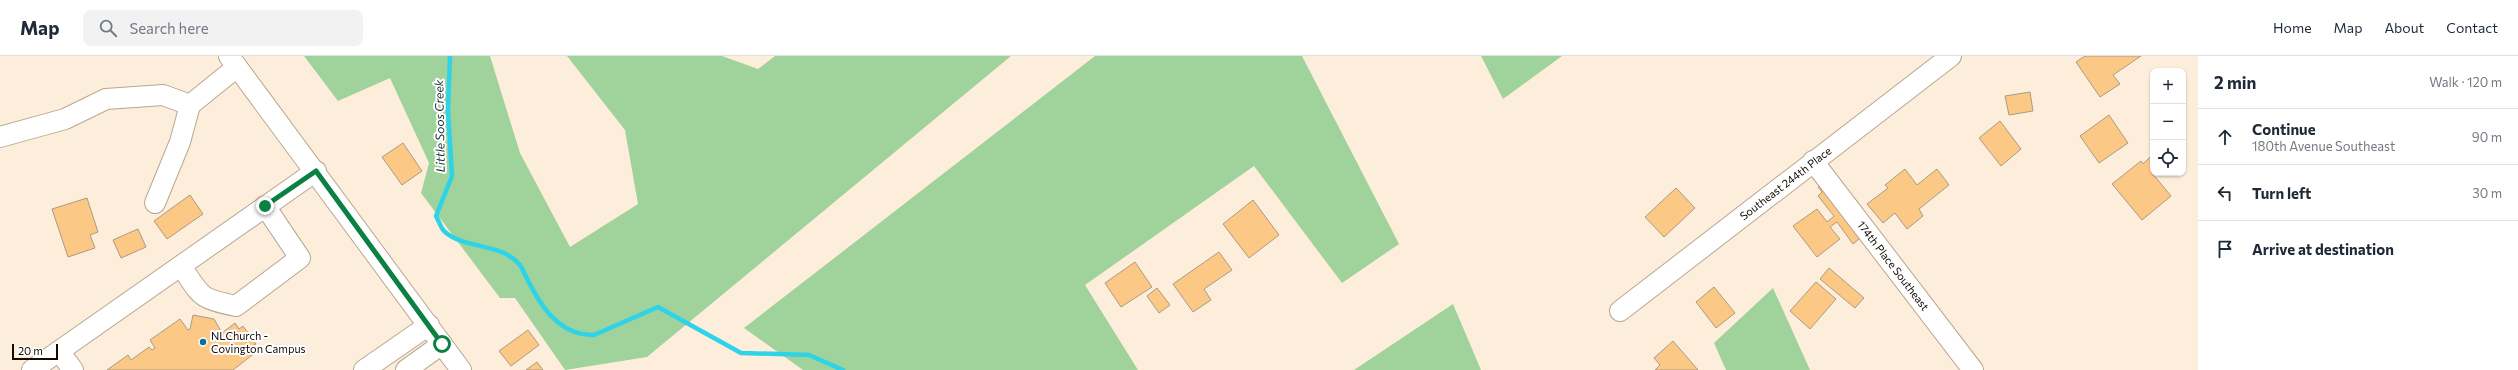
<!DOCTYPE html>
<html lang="en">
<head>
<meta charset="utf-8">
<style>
  :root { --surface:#fff; --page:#f2f2f3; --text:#1f2937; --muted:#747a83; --line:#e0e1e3 }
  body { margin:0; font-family:Commissioner,sans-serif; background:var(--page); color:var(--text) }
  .controls { position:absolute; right:12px; top:12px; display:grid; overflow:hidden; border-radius:8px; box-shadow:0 1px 3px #0004 }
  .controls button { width:36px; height:36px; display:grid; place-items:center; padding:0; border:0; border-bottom:1px solid var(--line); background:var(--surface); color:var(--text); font:20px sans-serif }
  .scale { position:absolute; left:12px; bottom:10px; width:46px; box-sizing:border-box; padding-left:4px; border:2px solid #110b04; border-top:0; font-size:11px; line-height:14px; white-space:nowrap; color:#110b04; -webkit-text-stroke:3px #fff; paint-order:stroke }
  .stop { position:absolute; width:12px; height:12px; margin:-9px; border:3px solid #0b8043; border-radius:50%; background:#fff }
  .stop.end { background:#0b8043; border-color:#fff; box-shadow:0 1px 4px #0008 }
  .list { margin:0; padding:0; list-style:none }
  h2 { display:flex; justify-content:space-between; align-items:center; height:52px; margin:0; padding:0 16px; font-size:17px }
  h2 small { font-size:13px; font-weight:400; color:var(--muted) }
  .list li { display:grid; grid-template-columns:26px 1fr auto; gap:12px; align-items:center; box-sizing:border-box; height:56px; padding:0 16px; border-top:1px solid var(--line) }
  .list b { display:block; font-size:15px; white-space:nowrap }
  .list p { margin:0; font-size:13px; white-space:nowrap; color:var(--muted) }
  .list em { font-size:13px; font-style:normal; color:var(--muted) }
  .icon { flex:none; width:22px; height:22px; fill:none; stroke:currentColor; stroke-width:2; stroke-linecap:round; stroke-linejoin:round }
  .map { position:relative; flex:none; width:2198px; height:314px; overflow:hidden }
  header { display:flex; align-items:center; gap:24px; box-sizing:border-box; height:56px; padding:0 20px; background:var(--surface); border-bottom:1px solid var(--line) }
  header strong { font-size:19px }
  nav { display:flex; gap:22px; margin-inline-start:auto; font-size:14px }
  .search { width:280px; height:36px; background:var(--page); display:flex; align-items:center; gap:10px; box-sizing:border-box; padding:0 14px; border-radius:8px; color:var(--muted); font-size:15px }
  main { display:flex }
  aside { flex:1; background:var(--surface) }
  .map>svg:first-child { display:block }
  .green { fill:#a0d29b }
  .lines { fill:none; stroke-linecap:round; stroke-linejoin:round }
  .stream { stroke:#2ed3e8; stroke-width:4.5 }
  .building { fill:#fcc885; stroke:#ab9a84 }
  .minor-casing { stroke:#b9a791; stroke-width:22 }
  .minor { stroke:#fff; stroke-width:20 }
  .route { stroke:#0b8043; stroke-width:5 }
  .poi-dot { fill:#0b6f9c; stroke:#fff; stroke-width:1.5 }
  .labels { text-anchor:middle; stroke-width:4; stroke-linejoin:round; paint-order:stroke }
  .street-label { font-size:11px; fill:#110b04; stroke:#fff }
  .poi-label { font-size:11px; fill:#110b04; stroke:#fff; text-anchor:start }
  .water-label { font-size:12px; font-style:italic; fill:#152e32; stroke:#fff }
</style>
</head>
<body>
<header>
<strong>Map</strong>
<div class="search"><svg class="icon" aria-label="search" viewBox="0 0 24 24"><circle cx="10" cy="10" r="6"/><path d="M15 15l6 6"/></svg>Search here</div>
<nav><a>Home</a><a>Map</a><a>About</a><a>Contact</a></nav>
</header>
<main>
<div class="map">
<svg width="2198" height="314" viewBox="0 0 2198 314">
  <rect width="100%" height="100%" fill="#fdeedc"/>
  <path class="green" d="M 304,0 L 490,0 L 520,97 L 570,191 L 638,148 L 625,74 L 567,0 L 722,0 L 758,13 L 775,0 L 1011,0 L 647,301 L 565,314 L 515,242 L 500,242 L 421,137 L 429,107 L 390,22 L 338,45 Z
    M 1095,0 L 1302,0 L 1399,188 L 1342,227 L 1254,110 L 1085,229 L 1138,314 L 803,314 L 744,272 Z
    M 1481,0 L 1562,0 L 1503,43 Z
    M 1773,232 L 1810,314 L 1726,314 L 1714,287 Z
    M 1453,248 L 1481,314 L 1354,314 Z"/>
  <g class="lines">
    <path class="stream" d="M 450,0 L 448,55 L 452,120 L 436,160 C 439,165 441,173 445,176 C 466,194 501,186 520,209 C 524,215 527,224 531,230 C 544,256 563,280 594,279 L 658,251 L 741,297 L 809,299 L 843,314"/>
  </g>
  <path class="building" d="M 2085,0 L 2141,0 L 2113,19 L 2120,28 L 2100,41 L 2076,6 Z
    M 2030,36 L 2033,55 L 2009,59 L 2005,40 Z
    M 2109,59 L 2128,87 L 2099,107 L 2080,80 Z
    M 2000,65 L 2021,93 L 2001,110 L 1979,82 Z
    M 403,87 L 422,115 L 402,129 L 382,101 Z
    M 2151,100 L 2152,117 L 2171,140 L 2142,164 L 2112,128 L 2141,105 L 2143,108 Z
    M 1905,113 L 1917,129 L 1937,113 L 1949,129 L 1919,153 L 1923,160 L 1907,173 L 1895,157 L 1883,167 L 1867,148 L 1888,132 L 1885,129 Z
    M 1823,128 L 1864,179 L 1853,188 L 1837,166 L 1830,171 L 1840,183 L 1817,201 L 1793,170 L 1817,153 L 1827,166 L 1834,160 L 1818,140 L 1822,136 L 1818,131 Z
    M 1676,132 L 1695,152 L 1664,181 L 1645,161 Z
    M 190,139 L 203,158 L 167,183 L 154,165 Z
    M 87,142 L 98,176 L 90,179 L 95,192 L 68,201 L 52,153 Z
    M 1253,144 L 1279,179 L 1249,202 L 1223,168 Z
    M 138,173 L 146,191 L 121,202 L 113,184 Z
    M 1219,196 L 1232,214 L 1204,233 L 1211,244 L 1193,256 L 1173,228 Z
    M 1135,206 L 1152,231 L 1121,251 L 1105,227 Z
    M 1829,212 L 1864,242 L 1855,252 L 1820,223 Z
    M 1816,226 L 1836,243 L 1810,273 L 1790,255 Z
    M 1714,231 L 1735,257 L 1716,272 L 1696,246 Z
    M 1157,232 L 1170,249 L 1159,257 L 1147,240 Z
    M 193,259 L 214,263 L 222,277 L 235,267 L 239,273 L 243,270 L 256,288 L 252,290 L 256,296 L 233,314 L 107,314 L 128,299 L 131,304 L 149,291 L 152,294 L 155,292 L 150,284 L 180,263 L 188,274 L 190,273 Z
    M 528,274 L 539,289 L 511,310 L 499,295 Z
    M 1673,285 L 1698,314 L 1655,314 L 1660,309 L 1654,302 Z
    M 537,306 L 543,314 L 526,314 Z"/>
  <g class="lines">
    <g class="minor-casing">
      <g id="minor">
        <path d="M 229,0 L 461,314"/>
        <path d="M 0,81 L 65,63 L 106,43 L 163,39 L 190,49 L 237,11"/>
        <path id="s1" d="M 1813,105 L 1973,314"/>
        <path d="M 155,147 L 180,86 L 190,49"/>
        <path d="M 181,210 C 202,241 198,242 236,250 L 300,202 L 265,150"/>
        <path id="s2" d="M 1620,255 L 1951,0"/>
        <path d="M 59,295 L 73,314"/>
        <path d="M 32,314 L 316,115"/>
        <path d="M 364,314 L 429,269"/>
        <path d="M 406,314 L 442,288"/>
      </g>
    </g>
    <use href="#minor" class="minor"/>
  </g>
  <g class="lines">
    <path class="route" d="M 265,150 L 316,115 L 442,288"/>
  </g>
  <circle class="poi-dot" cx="203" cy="286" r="4"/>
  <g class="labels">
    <g class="street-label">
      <text dy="4" stroke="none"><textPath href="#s2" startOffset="209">Southeast 244th Place</textPath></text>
      <text dy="4" stroke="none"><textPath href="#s1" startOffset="132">174th Place Southeast</textPath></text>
    </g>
    <g class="poi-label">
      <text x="211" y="284">NLChurch -<tspan x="211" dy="13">Covington Campus</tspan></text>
    </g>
    <g class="water-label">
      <text transform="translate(440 70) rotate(-91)" y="4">Little Soos Creek</text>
    </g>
  </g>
</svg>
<div class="controls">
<button>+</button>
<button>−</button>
<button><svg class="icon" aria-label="locate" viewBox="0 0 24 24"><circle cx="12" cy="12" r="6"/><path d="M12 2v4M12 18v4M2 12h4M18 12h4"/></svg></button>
</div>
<div class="scale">20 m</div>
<div class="stop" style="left:442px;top:288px"></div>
<div class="stop end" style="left:265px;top:150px"></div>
</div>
<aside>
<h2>2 min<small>Walk · 120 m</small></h2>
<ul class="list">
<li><svg class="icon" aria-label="ahead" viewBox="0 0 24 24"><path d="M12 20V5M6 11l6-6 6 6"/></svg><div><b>Continue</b><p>180th Avenue Southeast</p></div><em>90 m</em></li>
<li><svg class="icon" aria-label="left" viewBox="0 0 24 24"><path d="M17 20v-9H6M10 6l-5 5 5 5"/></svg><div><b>Turn left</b></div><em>30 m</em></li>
<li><svg class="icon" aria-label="arrive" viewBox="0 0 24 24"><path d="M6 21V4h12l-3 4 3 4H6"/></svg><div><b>Arrive at destination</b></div></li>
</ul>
</aside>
</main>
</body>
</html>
